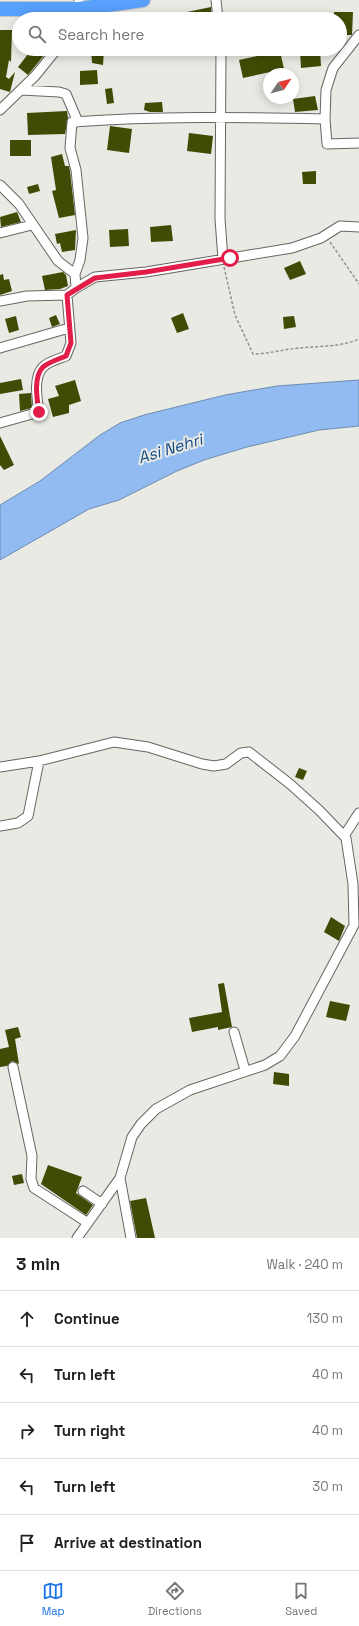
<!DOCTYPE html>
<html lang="en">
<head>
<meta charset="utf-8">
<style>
  :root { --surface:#fff; --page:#f6f6f6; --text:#222; --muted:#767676; --line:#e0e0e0; --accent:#1a73e8 }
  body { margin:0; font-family:"Space Grotesk",sans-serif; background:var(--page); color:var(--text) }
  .compass { position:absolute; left:263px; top:68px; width:36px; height:36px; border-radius:50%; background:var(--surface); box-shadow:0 2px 10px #0003; rotate:55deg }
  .stop { position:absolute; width:12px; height:12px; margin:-9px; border:3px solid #e11d48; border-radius:50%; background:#fff }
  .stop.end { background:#e11d48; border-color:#fff; box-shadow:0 1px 4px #0008 }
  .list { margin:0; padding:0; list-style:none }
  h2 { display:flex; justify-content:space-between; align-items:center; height:52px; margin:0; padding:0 16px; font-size:17px }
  h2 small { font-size:13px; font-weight:400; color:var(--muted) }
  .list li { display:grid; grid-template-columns:26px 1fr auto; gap:12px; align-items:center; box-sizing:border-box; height:56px; padding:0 16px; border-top:1px solid var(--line) }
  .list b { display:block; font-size:15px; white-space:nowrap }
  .list em { font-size:13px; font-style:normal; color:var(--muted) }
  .icon { flex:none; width:22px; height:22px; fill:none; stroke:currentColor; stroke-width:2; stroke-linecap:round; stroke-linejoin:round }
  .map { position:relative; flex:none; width:359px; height:1238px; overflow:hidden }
  .search { position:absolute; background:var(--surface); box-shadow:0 2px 10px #0003; left:12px; right:12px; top:12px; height:44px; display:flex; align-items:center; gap:10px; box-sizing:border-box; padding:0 14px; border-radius:22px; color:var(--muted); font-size:15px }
  .sheet { height:332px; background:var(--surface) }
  nav { display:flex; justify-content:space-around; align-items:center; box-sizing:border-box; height:56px; border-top:1px solid var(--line); background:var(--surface); font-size:11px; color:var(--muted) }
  nav a { display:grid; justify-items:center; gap:2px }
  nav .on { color:var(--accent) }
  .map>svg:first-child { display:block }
  .water { fill:#91bbf1; stroke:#6e8cb1 }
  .building { fill:#404c05 }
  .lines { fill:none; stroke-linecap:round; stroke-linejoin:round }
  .minor-casing { stroke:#656762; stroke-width:11 }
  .highway-casing { stroke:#c4c5c4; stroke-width:16 }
  .path { stroke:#91928d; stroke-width:1.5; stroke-dasharray:3 2; stroke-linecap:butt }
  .minor { stroke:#fff; stroke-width:9 }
  .highway { stroke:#57a0fb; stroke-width:14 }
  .route { stroke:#e11d48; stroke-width:5 }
  .labels { text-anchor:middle; stroke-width:4; stroke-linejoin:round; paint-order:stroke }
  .water-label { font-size:16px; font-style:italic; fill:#134a89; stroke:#e8eae3 }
</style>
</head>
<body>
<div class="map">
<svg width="359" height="1238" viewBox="0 0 359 1238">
  <rect width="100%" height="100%" fill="#e8eae3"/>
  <path class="water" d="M 359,380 L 359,426 L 319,430 L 247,447 L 204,460 L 177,471 L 119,500 L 89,509 L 0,560 L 0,505 L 40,481 L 100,435 L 120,423 L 144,415 L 225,395 L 277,386 Z"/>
  <path class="building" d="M 211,7 L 212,19 L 188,19 L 187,12 Z
    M 334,12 L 353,12 L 352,35 L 340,35 L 340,19 L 334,19 Z
    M 0,30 L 12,30 L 11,62 L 9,60 L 6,77 L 9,79 L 15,72 L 10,92 L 0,89 Z
    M 32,49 L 49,49 L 28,75 L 18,67 Z
    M 91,49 L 104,49 L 103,65 L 92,63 Z
    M 320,49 L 321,66 L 301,68 L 300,51 Z
    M 280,51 L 284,69 L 243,78 L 239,60 Z
    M 97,70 L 98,84 L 80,85 L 80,71 Z
    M 112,88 L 114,103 L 107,104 L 105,89 Z
    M 315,96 L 318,110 L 295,112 L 293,99 Z
    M 162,102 L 163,112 L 150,112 L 144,110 L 145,103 Z
    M 67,111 L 68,118 L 65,134 L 28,135 L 27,113 Z
    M 110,126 L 132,129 L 129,153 L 107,150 Z
    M 189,133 L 213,136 L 211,154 L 187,151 Z
    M 10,140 L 31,140 L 31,156 L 10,156 Z
    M 62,154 L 65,166 L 69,166 L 70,171 L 75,215 L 59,218 L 52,191 L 56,190 L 51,157 Z
    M 316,171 L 316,184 L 303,184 L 302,172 Z
    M 38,184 L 40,191 L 29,194 L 27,187 Z
    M 17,212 L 21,222 L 1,227 L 0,217 Z
    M 171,225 L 173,241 L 151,242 L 150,227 Z
    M 128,229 L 129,246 L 110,247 L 109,230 Z
    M 76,230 L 75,250 L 62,252 L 60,243 L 57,244 L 55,234 Z
    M 300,261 L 306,274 L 290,280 L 284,268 Z
    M 63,272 L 66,275 L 68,286 L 60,289 L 45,290 L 42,276 Z
    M 3,274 L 4,280 L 9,279 L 12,291 L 0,295 L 0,275 Z
    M 183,313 L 189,329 L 177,333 L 171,318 Z
    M 56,315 L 60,324 L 52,327 L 49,318 Z
    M 16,316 L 19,330 L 9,333 L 5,319 Z
    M 294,316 L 296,327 L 284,329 L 283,317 Z
    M 21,379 L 23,390 L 0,394 L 0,383 Z
    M 75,380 L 81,401 L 69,405 L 69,413 L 53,417 L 48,399 L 59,396 L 55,386 Z
    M 31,393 L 32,408 L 20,411 L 19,394 Z
    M 0,436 L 14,465 L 4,470 L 0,465 Z
    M 299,768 L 307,771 L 303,780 L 295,777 Z
    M 331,917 L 345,926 L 339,941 L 324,932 Z
    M 224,983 L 232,1027 L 218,1030 L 218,1027 L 192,1032 L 189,1018 L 222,1012 L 218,984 Z
    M 330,1001 L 350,1005 L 346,1021 L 326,1017 Z
    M 18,1027 L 21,1037 L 15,1039 L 19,1064 L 12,1061 L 7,1066 L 0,1067 L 0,1049 L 9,1047 L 5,1030 Z
    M 274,1072 L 289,1074 L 289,1086 L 273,1084 Z
    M 48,1165 L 82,1177 L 76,1193 L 93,1205 L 86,1215 L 41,1184 Z
    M 22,1174 L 24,1183 L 14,1185 L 12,1176 Z
    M 146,1198 L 155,1238 L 137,1238 L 130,1201 Z"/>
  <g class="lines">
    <g class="minor-casing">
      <path id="minor" d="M 216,0 L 218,19
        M 76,19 L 79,9 L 79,0
        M 221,49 L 220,219 L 223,259
        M 21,90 L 59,92 L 66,94 L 78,122
        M 0,110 L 35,76 L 57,49
        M 325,119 L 327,144 L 359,143
        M 0,185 L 19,204 L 58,261 L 75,274 L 76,288 L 67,295 L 71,343 L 66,356 C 59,359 49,361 43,367 C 33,377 37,399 39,412 L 0,423
        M 0,233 L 32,225
        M 75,274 L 80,260 L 83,238 L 76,170 L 70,148 L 72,122 C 156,116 241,117 325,119 L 326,90 L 333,68 L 359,35
        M 76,288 L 95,277 L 146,272 L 292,248 L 321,238 L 340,226 L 359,227
        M 0,301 L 27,296 L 67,295
        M 0,348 L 69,328
        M 0,767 L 39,761 L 114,742 L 148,747 L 202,764 L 214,766 L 226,764 L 241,753 L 249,752 L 290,784 L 319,810 L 346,838 L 353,884 L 354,925 L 295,1036 L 280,1056 L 265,1065 L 190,1090 L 156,1109 L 141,1124 L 132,1137 L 120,1178 L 77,1238
        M 0,826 L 18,823 L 28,816 L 39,761
        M 344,836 L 359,813
        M 234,1032 L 245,1070
        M 13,1067 L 32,1156 L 31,1179 L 34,1188 L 88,1223
        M 120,1178 L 131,1238
        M 83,1191 L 102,1204"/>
    </g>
    <g class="highway-casing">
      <path id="highway" d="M 0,9 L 79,9 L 143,0"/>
    </g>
    <path class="path" d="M 330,242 L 359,284
      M 224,267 L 235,315 L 253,354 C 269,354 284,349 300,348 C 319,346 341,347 359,339"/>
    <use href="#minor" class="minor"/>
    <use href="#highway" class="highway"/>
  </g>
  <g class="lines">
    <path class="route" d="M 39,412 C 37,399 33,377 43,367 C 49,362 59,359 66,356 L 71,343 L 67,295 L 95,278 L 146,272 L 230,258"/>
  </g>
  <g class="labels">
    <g class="water-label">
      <text transform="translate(170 448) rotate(-17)" y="6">Asi Nehri</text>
    </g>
  </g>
</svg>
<svg class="compass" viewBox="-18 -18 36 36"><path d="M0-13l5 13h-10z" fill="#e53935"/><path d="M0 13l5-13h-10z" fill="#767676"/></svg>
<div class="stop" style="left:230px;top:258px"></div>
<div class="stop end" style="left:39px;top:412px"></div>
<div class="search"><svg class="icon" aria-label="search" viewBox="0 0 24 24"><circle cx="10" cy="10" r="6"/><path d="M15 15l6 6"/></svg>Search here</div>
</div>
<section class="sheet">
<h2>3 min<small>Walk · 240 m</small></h2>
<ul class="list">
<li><svg class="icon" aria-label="ahead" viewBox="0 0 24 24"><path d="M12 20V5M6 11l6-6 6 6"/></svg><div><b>Continue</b></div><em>130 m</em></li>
<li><svg class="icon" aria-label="left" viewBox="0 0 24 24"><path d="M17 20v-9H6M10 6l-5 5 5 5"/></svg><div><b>Turn left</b></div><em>40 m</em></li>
<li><svg class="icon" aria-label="right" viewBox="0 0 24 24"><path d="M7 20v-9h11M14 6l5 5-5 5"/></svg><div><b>Turn right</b></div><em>40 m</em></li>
<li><svg class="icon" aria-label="left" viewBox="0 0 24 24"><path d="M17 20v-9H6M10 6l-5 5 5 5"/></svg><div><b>Turn left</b></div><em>30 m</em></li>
<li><svg class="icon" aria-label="arrive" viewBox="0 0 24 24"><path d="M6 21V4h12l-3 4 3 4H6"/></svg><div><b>Arrive at destination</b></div></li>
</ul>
</section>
<nav>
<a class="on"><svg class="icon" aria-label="map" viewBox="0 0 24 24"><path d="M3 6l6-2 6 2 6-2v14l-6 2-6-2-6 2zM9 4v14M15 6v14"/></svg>Map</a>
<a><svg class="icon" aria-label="directions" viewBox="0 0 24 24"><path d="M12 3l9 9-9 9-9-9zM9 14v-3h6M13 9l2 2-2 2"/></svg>Directions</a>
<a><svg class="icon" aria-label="saved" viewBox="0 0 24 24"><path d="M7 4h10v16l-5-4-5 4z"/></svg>Saved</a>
</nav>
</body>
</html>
